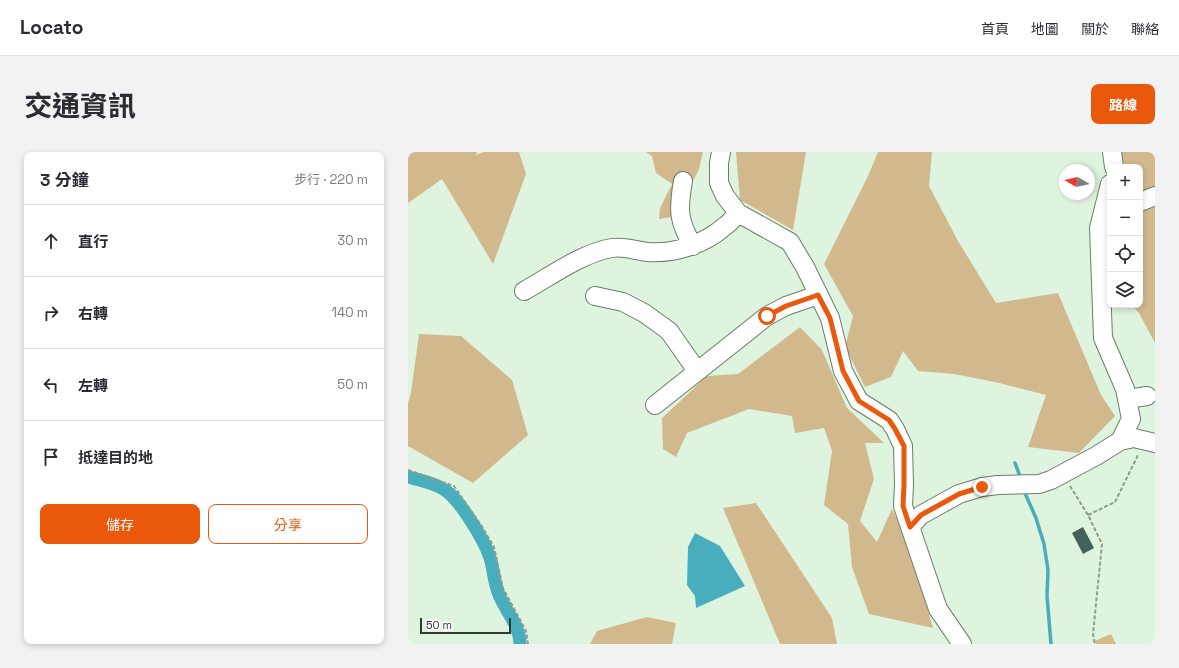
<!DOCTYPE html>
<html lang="zh-TW">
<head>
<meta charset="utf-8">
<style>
  :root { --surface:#fff; --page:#f2f2f3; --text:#2b2b33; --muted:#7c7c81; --line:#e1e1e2; --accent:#ea580c }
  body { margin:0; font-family:"Space Grotesk","Noto Sans TC",sans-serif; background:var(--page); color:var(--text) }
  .controls { position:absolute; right:12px; top:12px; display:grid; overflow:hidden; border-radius:8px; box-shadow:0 2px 6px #0003 }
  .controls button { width:36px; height:36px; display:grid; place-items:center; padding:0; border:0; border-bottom:1px solid var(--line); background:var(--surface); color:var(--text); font:20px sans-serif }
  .compass { position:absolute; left:651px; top:12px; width:36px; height:36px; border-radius:50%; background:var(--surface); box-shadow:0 2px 6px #0003; rotate:279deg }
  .scale { position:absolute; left:12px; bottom:10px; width:91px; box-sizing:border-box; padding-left:4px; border:2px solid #313a31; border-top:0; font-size:11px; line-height:14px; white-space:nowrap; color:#313a31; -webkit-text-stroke:3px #fff; paint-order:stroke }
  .stop { position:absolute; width:12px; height:12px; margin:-9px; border:3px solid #ea580c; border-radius:50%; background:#fff }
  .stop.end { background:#ea580c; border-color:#fff; box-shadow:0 1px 4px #0008 }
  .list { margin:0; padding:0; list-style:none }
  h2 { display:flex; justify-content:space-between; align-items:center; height:52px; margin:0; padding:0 16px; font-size:17px }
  h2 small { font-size:13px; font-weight:400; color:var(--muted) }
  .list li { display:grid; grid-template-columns:26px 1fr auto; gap:12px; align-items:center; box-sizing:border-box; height:72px; padding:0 16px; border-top:1px solid var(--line) }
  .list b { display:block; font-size:15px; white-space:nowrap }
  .list em { font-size:13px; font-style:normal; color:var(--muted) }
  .actions { display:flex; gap:8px; padding:12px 16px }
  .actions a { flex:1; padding:9px 0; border:1px solid var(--accent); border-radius:8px; text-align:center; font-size:14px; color:var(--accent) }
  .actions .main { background:var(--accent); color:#fff }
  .icon { flex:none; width:22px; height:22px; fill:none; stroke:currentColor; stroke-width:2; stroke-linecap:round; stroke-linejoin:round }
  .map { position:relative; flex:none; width:747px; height:492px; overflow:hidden; border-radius:8px }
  header { display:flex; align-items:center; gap:24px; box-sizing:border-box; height:56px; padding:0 20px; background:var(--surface); border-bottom:1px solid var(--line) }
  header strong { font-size:19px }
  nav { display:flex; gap:22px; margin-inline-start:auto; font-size:14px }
  .intro { display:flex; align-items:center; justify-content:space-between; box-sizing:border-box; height:96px; padding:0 24px }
  h1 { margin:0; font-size:28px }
  .button { padding:10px 18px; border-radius:8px; background:var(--accent); color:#fff; font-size:14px; font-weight:700 }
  main { display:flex; gap:24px; padding:0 24px }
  aside { flex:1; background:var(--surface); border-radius:8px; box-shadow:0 2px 6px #0003 }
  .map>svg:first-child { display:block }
  .green { fill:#d2b88d }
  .water { fill:#48adbc }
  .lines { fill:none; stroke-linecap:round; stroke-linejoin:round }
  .stream { stroke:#48adbc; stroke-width:3.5 }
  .canal { stroke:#48adbc; stroke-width:13 }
  .building { fill:#45625a }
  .minor-casing { stroke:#6a7d69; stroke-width:20 }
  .path { stroke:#8e9e8e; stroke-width:2; stroke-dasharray:4 2; stroke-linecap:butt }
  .minor { stroke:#fff; stroke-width:18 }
  .route { stroke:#ea580c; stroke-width:5 }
</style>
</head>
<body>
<header>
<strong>Locato</strong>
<nav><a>首頁</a><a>地圖</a><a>關於</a><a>聯絡</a></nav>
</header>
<div class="intro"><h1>交通資訊</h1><a class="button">路線</a></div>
<main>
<aside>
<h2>3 分鐘<small>步行 · 220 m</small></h2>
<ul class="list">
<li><svg class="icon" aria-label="ahead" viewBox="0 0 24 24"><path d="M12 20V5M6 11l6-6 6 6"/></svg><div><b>直行</b></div><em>30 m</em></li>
<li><svg class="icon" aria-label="right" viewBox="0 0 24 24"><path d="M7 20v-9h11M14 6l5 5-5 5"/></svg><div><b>右轉</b></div><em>140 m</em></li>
<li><svg class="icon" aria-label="left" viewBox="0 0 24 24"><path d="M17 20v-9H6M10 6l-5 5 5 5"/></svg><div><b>左轉</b></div><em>50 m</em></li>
<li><svg class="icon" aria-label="arrive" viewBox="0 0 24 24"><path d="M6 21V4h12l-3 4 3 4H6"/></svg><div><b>抵達目的地</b></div></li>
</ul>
<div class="actions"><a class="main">儲存</a><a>分享</a></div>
</aside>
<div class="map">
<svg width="747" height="492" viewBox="0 0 747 492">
  <rect width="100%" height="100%" fill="#dff4de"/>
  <path class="green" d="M 0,0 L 69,0 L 68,3 L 76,0 L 111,0 L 118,22 L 85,112 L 34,27 L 0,51 Z
    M 238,0 L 295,0 L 291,17 L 284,31 L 267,76 L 263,65 L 251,67 L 252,56 L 264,32 L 248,21 L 244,4 Z
    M 328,0 L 398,0 L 385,78 L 332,48 Z
    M 470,0 L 524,0 L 521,34 L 550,89 L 588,151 L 650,141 L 693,243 L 707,264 L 671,301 L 620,295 L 638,243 L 587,230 L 546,222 L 510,219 L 495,199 L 483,225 L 457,235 L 437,195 L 445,164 L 416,112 L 460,24 Z
    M 713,0 L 747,0 L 747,191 L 731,161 L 724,153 L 732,153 L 732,15 L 713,15 Z
    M 392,175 L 414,198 L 439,256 L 476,291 L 457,291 L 466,327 L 452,369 L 469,390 L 484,357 L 499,386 L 525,476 L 461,462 L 444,415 L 440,372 L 416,353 L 424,299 L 416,276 L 387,281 L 384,264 L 341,257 L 279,281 L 268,305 L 255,297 L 254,266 L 299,224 L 330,222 Z
    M 11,182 L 53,184 L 104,228 L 120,283 L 65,331 L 0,294 L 0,251 L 3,241 Z
    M 348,351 L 424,466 L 429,492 L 372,492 L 315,356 Z
    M 239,465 L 268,471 L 264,492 L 182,492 L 189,479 Z
    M 703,482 L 708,492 L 688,492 L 687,489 Z"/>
  <path class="water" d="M 287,381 L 312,394 L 337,434 L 288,456 L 287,444 L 279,433 L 280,395 Z"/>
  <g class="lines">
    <path class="stream" d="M 607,311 L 613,327
      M 616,339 L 628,366 L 636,392 L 640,418 L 639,444 L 643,492"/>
    <path class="canal" d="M 0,325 C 12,328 27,331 37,338 C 52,348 77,389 82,406 C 86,419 86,433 92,445 C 99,461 112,474 112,492"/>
  </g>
  <path class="building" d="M 675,375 L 686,396 L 675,402 L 664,381 Z"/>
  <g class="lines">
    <g class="minor-casing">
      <path id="minor" d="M 313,0 L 311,11 L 311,31 L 317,44 L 330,61 L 382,90 L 397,115 L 422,166 L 435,219 L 451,249 L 481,268 L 487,277 L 495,294 L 496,333 L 495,354 L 530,457 L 554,492
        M 704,0 L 706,15
        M 275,29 C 270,58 270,69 285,94
        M 732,50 L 747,44
        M 116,139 C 143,124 174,101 204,96 C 217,94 228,99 240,100 C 267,102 297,92 317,74 C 322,71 326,65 330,61
        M 187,144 L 215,150 L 236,161 L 261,179 L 289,219
        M 719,247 L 739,244
        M 247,253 L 359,164 L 378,154 L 410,143
        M 712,289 L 726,286 L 747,291
        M 502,375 L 513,363 L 551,342 L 574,335 L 590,333 L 631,332 L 643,328 L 688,304 L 712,289 L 723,267 L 717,237 L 695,186 L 691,76 L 702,32"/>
    </g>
    <path class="path" d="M 0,318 L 46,334 L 73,373 L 86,395 L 95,436 L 118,479 L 120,492
      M 662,334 L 680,363 L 694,392 L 685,482 L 687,492
      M 680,363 L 707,350 L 730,303"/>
    <use href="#minor" class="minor"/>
  </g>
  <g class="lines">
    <path class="route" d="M 359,164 L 378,154 L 410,143 L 422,166 L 435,219 L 451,249 L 481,268 L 487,277 L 496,294 L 496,333 L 495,354 L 502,375 L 513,363 L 533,352 L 551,342 L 574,335"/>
  </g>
</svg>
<div class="controls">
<button>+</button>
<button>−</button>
<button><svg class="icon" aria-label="locate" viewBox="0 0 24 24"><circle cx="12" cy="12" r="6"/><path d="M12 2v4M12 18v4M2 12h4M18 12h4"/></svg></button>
<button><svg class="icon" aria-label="layers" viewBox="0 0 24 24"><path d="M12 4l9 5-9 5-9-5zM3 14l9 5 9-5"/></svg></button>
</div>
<svg class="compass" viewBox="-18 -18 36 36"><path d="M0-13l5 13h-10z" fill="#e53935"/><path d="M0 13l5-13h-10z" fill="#7c7c81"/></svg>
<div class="scale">50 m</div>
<div class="stop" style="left:359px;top:164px"></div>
<div class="stop end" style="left:574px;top:335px"></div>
</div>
</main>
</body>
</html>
